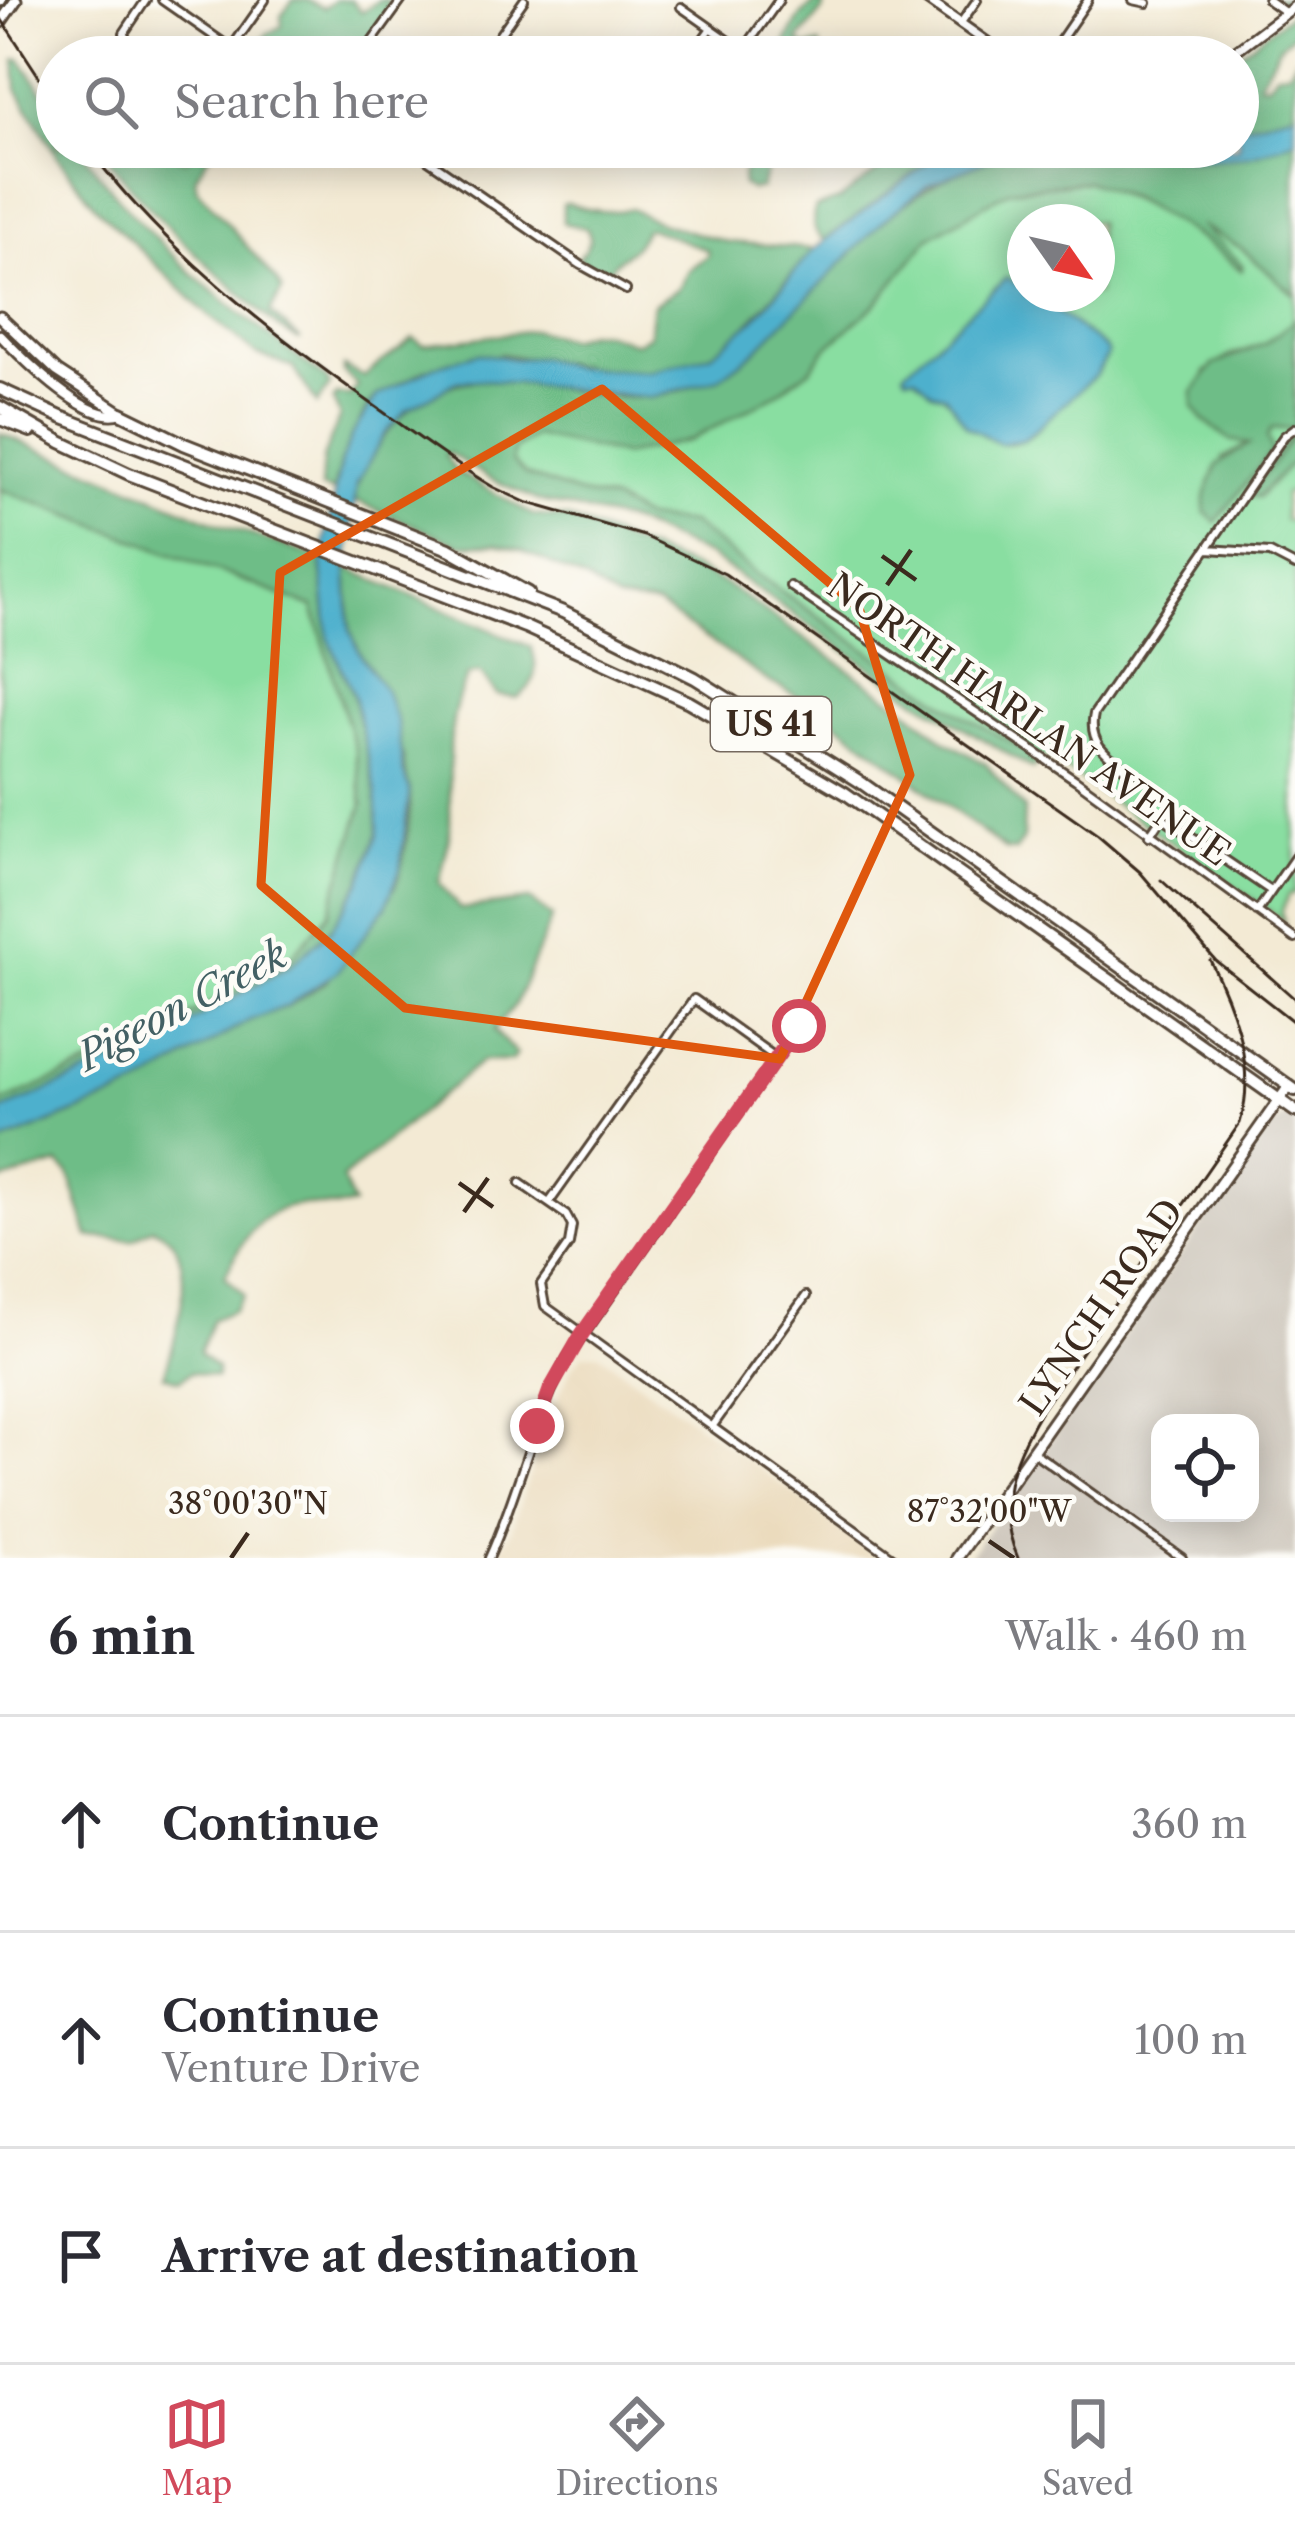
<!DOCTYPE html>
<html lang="en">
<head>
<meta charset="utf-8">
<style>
  :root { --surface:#fff; --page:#f7f7f7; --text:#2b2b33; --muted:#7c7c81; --line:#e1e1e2; --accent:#d1495b }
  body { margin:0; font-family:"Libre Caslon Text",serif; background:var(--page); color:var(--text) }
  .controls { position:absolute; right:36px; bottom:36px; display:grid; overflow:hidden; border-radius:24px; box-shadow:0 6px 30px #0003 }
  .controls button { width:108px; height:108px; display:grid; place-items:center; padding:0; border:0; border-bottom:3px solid var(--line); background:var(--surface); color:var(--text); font:60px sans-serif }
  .compass { position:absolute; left:1007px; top:204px; width:108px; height:108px; border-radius:50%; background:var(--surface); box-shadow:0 6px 30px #0003; rotate:124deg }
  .stop { position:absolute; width:36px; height:36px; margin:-27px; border:9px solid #d1495b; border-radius:50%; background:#fff }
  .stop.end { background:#d1495b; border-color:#fff; box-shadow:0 3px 12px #0008 }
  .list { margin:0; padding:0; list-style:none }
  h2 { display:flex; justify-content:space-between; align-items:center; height:156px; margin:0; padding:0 48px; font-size:51px }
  h2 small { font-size:39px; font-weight:400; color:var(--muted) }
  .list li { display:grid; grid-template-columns:78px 1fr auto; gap:36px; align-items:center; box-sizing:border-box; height:216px; padding:0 48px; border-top:3px solid var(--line) }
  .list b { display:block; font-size:45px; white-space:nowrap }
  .list p { margin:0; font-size:39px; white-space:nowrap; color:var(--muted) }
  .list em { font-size:39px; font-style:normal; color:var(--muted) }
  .icon { flex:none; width:66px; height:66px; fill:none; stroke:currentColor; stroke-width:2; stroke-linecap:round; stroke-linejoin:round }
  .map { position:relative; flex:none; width:1295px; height:1558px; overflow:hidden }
  .search { position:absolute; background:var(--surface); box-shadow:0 6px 30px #0003; left:36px; right:36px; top:36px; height:132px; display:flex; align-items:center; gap:30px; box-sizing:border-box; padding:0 42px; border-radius:66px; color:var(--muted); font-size:45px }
  .sheet { height:804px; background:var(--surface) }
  nav { display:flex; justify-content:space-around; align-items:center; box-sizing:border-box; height:168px; border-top:3px solid var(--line); background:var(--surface); font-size:33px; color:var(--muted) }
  nav a { display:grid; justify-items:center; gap:6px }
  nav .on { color:var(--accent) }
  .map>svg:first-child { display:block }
  .built { fill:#ead9ba }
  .industrial { fill:#cac3b8; fill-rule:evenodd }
  .green { fill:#89dea1; stroke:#628460; stroke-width:3; fill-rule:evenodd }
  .forest { fill:#6ebd87; stroke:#547452; stroke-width:3 }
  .water { fill:#4eb0cd; stroke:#446d76; stroke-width:3 }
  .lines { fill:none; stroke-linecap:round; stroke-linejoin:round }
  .minor-casing { stroke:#574739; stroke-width:12 }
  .tertiary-casing { stroke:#574739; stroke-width:14 }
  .primary-casing { stroke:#574739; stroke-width:15 }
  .trunk-casing { stroke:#574739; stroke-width:16 }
  .minor { stroke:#fff; stroke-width:6 }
  .tertiary { stroke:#fff; stroke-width:8 }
  .primary { stroke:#fff; stroke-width:9 }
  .trunk { stroke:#fff; stroke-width:10 }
  .rail { stroke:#3b2a1e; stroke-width:3 }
  .route { stroke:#d1495b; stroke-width:15 }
  .marked { fill:none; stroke:#df570d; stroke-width:9; stroke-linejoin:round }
  .ticks { fill:none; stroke:#3b2a1e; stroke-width:4.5 }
  .labels { text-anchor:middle; stroke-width:9; stroke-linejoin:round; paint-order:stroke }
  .shield { fill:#fdfcf7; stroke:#75695f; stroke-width:3 }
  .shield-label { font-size:33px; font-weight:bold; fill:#3b2a1e }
  .street-label { font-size:36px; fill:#3b2a1e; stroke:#fdfcf7 }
  .water-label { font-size:39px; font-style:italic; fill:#436064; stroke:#fdfcf7 }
  .ticks-label { font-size:30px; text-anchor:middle; fill:#3b2a1e; stroke:#fdfcf7; stroke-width:9; stroke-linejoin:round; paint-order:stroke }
</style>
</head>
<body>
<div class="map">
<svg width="1295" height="1558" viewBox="0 0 1295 1558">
  <rect width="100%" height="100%" fill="#fdfcf7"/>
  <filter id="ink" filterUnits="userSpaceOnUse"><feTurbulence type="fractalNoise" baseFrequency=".00833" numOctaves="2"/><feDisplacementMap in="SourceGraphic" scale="24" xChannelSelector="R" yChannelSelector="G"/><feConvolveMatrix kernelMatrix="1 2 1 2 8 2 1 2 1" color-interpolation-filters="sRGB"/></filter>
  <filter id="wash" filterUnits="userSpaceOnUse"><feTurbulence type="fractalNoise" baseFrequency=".004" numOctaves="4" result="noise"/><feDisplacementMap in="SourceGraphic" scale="48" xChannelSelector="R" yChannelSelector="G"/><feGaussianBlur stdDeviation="2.7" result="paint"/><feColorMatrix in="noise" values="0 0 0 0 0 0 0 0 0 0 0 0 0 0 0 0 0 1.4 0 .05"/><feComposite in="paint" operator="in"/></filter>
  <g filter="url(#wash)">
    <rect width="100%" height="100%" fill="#f3ead4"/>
    <path class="built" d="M 598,1353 L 793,1493 L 876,1558 L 495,1558 L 511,1532 L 548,1420 L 572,1367 L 583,1355 Z"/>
    <path class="industrial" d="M 1288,1116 L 1295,1120 L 1295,1558 L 968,1558 L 1270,1127 ZM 1160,1423 L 1250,1423 L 1250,1513 L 1160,1513 Z"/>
    <path class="green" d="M 1087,181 C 1145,202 1194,231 1241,270 L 1243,265 L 1193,221 L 1198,223 L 1241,248 L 1295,295 L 1292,325 L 1264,344 L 1231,355 L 1206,371 L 1202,419 L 1230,440 L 1246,440 L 1249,444 L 1223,458 L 1246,482 L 1272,451 L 1267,437 L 1271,428 L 1295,430 L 1250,495 L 1259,497 L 1295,459 L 1295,489 L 1284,494 L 1284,520 L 1295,522 L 1295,893 L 1289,894 L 1281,912 L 1284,921 L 1047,756 L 1038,761 L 1032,754 L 959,713 L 756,574 L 691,524 L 643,518 L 614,501 L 576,493 L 526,475 L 512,461 L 514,450 L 535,436 L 624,455 L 690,440 L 773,396 L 810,369 L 825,349 L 876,304 L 919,247 L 942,227 L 1010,190 ZM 1025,222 L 1097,222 L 1097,294 L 1034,294 L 1105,348 C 1093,381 1086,382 1060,404 C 1048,414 1041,430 1027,438 C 992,459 965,418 945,396 C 937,387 924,386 915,376 L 1020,283 L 1025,287 Z
      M 0,489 L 313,607 L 355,749 L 363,804 L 329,914 L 286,963 L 125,1050 L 0,1103 Z"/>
    <path class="forest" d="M 293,0 L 306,0 L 324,8 L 335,0 L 351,0 L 362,12 L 379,0 L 388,0 L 389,14 L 359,57 L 290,57 L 281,53 L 275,57 L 250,57 L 267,34 L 282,26 L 281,16 Z
      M 1275,0 L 1295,0 L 1295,32 L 1279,47 L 1259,83 L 1268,84 L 1277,72 L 1288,71 L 1295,60 L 1295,112 L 1238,127 L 1238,57 L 1234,57 L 1293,12 L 1294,7 Z
      M 816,2 L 824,5 L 823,10 L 798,41 L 806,47 L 820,45 L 822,57 L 787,57 L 783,48 L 801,15 Z
      M 20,58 L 57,113 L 57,147 L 80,147 C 143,242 235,312 326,378 L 330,385 L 317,404 L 293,367 L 256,354 L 208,315 L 95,206 L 59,159 L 17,89 L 15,59 Z
      M 1295,139 L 1295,295 L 1241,248 L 1200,225 L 1243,265 L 1242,270 L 1204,240 L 1132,197 L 1087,181 L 1010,190 L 930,237 L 876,304 L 825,349 L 810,369 L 773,396 L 690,440 L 624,455 L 535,436 L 514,450 L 512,461 L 526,475 L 576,493 L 614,501 L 643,518 L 691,523 L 756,574 L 959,713 L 1032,754 L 1038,761 L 1033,769 L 914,698 L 709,556 L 631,522 L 537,500 L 487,477 L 449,453 L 445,455 L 456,471 L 533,515 L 567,518 L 689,566 L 728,586 L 913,714 L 944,740 L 986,764 L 1024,809 L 1023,838 L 1016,851 L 1006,850 L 817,707 L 768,681 L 657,605 L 616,600 L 587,581 L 521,550 L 496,544 L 460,545 L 353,500 C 360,471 377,443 397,421 C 479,331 583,422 682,390 C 746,370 753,350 797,305 C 855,243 917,181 999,154 C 1030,144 1113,141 1145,147 C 1160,150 1173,158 1189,159 C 1223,161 1264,154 1295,139 Z
      M 100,147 L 169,147 L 177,157 L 186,160 L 200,147 L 214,147 L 195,178 L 197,188 L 277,281 L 282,290 L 270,313 L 301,340 C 282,334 265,315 249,301 C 195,254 141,206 100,147 Z
      M 603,147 L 711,147 C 676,167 638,168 603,147 Z
      M 743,147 L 787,147 L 783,155 L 769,160 L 761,188 L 751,190 L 743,185 L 742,175 L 748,162 Z
      M 911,147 L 949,147 L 825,240 C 812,233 812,221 815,208 L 839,200 Z
      M 568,203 C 592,212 608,213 631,209 L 663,224 L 728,242 L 814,249 L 740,334 L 710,355 L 684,365 L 650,371 L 616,371 L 501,354 L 425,370 L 377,396 L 366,409 L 341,461 L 333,492 L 321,488 L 323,458 L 340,416 L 333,401 L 337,395 L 350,396 L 358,386 L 344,373 L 344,367 L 364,377 C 379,362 398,352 413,338 L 424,345 L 534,330 L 569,339 L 588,332 L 603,332 L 636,343 L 649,335 L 653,305 L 679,288 L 688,270 L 708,255 L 707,250 L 650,228 L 645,229 C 634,256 619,252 609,271 L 594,269 L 578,259 C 585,249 595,239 586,228 L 563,223 L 563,204 Z
      M 1295,320 L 1295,459 L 1258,497 L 1249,495 L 1294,434 L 1294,429 L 1272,428 L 1267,437 L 1272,451 L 1216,522 L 1205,512 L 1205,497 L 1217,465 L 1249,444 L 1230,440 L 1202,419 L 1193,406 L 1193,392 L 1213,365 L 1264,344 Z
      M 0,433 L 219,524 L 321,558 L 328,637 L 354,697 L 376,792 L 378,834 L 360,882 L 331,929 L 291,965 L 144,1049 L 0,1111 L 0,1103 L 126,1050 L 286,963 L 329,913 L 363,804 L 355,749 L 313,607 L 0,489 Z
      M 347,568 L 531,647 C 539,667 536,686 517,698 L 497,695 L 480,673 L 468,675 C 443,721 451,775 450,826 C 449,845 443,865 439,883 L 460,909 L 529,900 L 552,917 L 515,1005 L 494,1030 L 516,1054 L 511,1061 L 482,1061 L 342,1179 L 353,1205 C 336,1210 322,1205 305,1205 C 262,1205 241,1241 225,1276 L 244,1295 L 234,1310 L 212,1320 L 199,1353 L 216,1368 L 216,1377 L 191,1372 L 180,1380 L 164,1375 C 176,1339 205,1242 152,1228 L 133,1240 L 89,1237 L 69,1174 L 59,1164 L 0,1181 L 0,1143 L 137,1088 L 250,1020 L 288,1006 L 326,982 L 394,888 C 404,868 413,809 409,787 C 406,775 403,769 403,757 L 350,630 Z"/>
    <path class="water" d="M 1295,112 L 1295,139 C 1248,162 1194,166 1145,147 L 1238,147 L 1238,127 Z
      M 949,147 L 1036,147 L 1004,153 L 928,185 L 885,219 L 754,352 L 718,379 L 651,398 L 487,380 L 458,381 L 406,411 L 384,435 L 357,484 L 347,568 L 350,630 L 362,657 L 386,692 L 397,721 L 403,771 L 410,790 L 400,870 L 386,906 L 337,972 L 287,1006 L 250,1020 L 137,1088 L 0,1143 L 0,1111 L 144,1049 L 291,965 L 331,929 L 360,882 L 378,834 L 376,792 L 354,697 L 328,637 L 321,558 L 341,461 L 352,434 L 377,396 L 435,366 L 477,353 L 515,359 L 540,357 L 572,367 L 650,371 L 710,355 L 754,320 L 814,249 Z
      M 1006,278 L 1025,287 L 1025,294 L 1034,294 L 1105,348 L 1108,354 L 1096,375 L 1024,440 L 1000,444 L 967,426 L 945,395 L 932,392 L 915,376 L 906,376 L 904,372 Z"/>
  </g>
  <g filter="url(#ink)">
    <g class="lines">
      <g class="minor-casing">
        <path id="minor" d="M 162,0 L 231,48
          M 1133,0 L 1147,3
          M 1268,0 L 1286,13
          M 681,7 L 752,57
          M 960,24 L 977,0
          M 743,51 L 779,0
          M 143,57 L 128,47 L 124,33 L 146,0
          M 225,57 L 265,0
          M 361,57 L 402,0
          M 484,57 L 524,0
          M 690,57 L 711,28
          M 1049,57 L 1088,0
          M 423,147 L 421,155 L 581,265 L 626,290
          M 1208,549 L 1270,553 L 1295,566
          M 790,586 L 1076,780 L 1295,939
          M 1131,773 C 1110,757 1087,744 1094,714 L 1284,436 L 1295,428
          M 1149,836 L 1162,817 L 1271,891
          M 1257,912 L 1295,857
          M 520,1183 L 566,1215 L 572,1226 L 569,1244 L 541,1284 L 545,1306 L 894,1558
          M 549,1203 L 694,999 L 775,1057
          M 712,1427 L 806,1296
          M 1032,1451 L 1182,1558
          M 489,1558 C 519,1492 533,1420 568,1357 L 799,1026"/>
      </g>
      <g class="tertiary-casing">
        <path id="tertiary" d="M 927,0 L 1008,57
          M 1227,57 L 1295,6
          M 0,335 C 22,358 89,426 121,413"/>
      </g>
      <g class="primary-casing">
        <path id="primary" d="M 0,1 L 1,0
          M 0,23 L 16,0
          M 0,317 L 57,371 L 121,413
          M 957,1558 L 1289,1086"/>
      </g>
      <g class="trunk-casing">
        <path id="trunk" d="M 0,389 L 61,417 L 563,612 L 695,678 L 859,781 L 1295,1090
          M 0,407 L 61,442 L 129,474 L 525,627 L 689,702 L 845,793 L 1295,1111
          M 121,413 L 184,444 L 449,549 L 528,593
          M 0,419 L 31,431"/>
      </g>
      <use href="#minor" class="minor"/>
      <use href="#tertiary" class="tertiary"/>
      <use href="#primary" class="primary"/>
      <use href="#trunk" class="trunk"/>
      <path class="rail" d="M 0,17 L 57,104
        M 87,147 C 167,252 266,329 372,404 C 412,432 451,462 493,487 L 525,502 L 644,536 L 725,574 L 1098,836 L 1140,872 L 1216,961 L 1295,1023
        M 1161,880 L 1295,999
        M 1018,1558 C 994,1504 1012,1459 1040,1412 L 1240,1123 C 1257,1070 1234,1009 1210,960"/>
    </g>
  </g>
  <g class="lines" filter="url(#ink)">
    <path class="route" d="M 537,1426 L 550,1390 L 582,1334 L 799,1026"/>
  </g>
  <path class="marked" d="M 602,389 L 859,608 L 910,775 L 780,1059 L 405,1008 L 261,885 L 280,573 Z"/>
  <path class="ticks" d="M 882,556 L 916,580M 887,585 L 911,550M 459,1183 L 493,1207M 464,1212 L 488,1178M 989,1541 L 1014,1558M 231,1558 L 248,1533"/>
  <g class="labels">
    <rect class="shield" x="711" y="697" width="120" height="54" rx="9"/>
    <g class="shield-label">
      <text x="771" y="736">US 41</text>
    </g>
    <g class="street-label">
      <text transform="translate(1029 719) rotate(35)" y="13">NORTH HARLAN AVENUE</text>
      <text transform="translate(1101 1307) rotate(-55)" y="13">LYNCH ROAD</text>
    </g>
    <g class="water-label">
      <text transform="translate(182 1005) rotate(-28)" y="14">Pigeon Creek</text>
    </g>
  </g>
  <g class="ticks-label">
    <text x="248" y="1514">38°00'30"N</text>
    <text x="989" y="1522">87°32'00"W</text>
  </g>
</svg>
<div class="controls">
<button><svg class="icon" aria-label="locate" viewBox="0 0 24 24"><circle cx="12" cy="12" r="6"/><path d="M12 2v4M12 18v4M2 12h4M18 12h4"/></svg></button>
</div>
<svg class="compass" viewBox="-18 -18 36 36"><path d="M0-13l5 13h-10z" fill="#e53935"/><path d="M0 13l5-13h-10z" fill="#7c7c81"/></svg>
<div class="stop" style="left:799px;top:1026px"></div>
<div class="stop end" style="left:537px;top:1426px"></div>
<div class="search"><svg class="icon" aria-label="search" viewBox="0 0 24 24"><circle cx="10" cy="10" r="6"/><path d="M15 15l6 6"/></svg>Search here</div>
</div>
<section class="sheet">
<h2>6 min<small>Walk · 460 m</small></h2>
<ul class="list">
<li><svg class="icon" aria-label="ahead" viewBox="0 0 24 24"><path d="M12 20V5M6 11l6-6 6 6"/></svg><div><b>Continue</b></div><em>360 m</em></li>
<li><svg class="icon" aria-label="ahead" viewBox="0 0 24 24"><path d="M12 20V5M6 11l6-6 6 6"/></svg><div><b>Continue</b><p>Venture Drive</p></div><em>100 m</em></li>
<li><svg class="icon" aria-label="arrive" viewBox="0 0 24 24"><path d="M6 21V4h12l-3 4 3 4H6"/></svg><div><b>Arrive at destination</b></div></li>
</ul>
</section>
<nav>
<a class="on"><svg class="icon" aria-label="map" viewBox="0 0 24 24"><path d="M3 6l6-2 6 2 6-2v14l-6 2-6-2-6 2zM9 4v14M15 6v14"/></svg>Map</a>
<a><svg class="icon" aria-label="directions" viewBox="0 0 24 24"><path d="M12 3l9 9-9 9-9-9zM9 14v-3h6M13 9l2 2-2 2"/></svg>Directions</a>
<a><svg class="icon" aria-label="saved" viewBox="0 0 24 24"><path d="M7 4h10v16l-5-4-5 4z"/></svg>Saved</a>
</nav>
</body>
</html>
